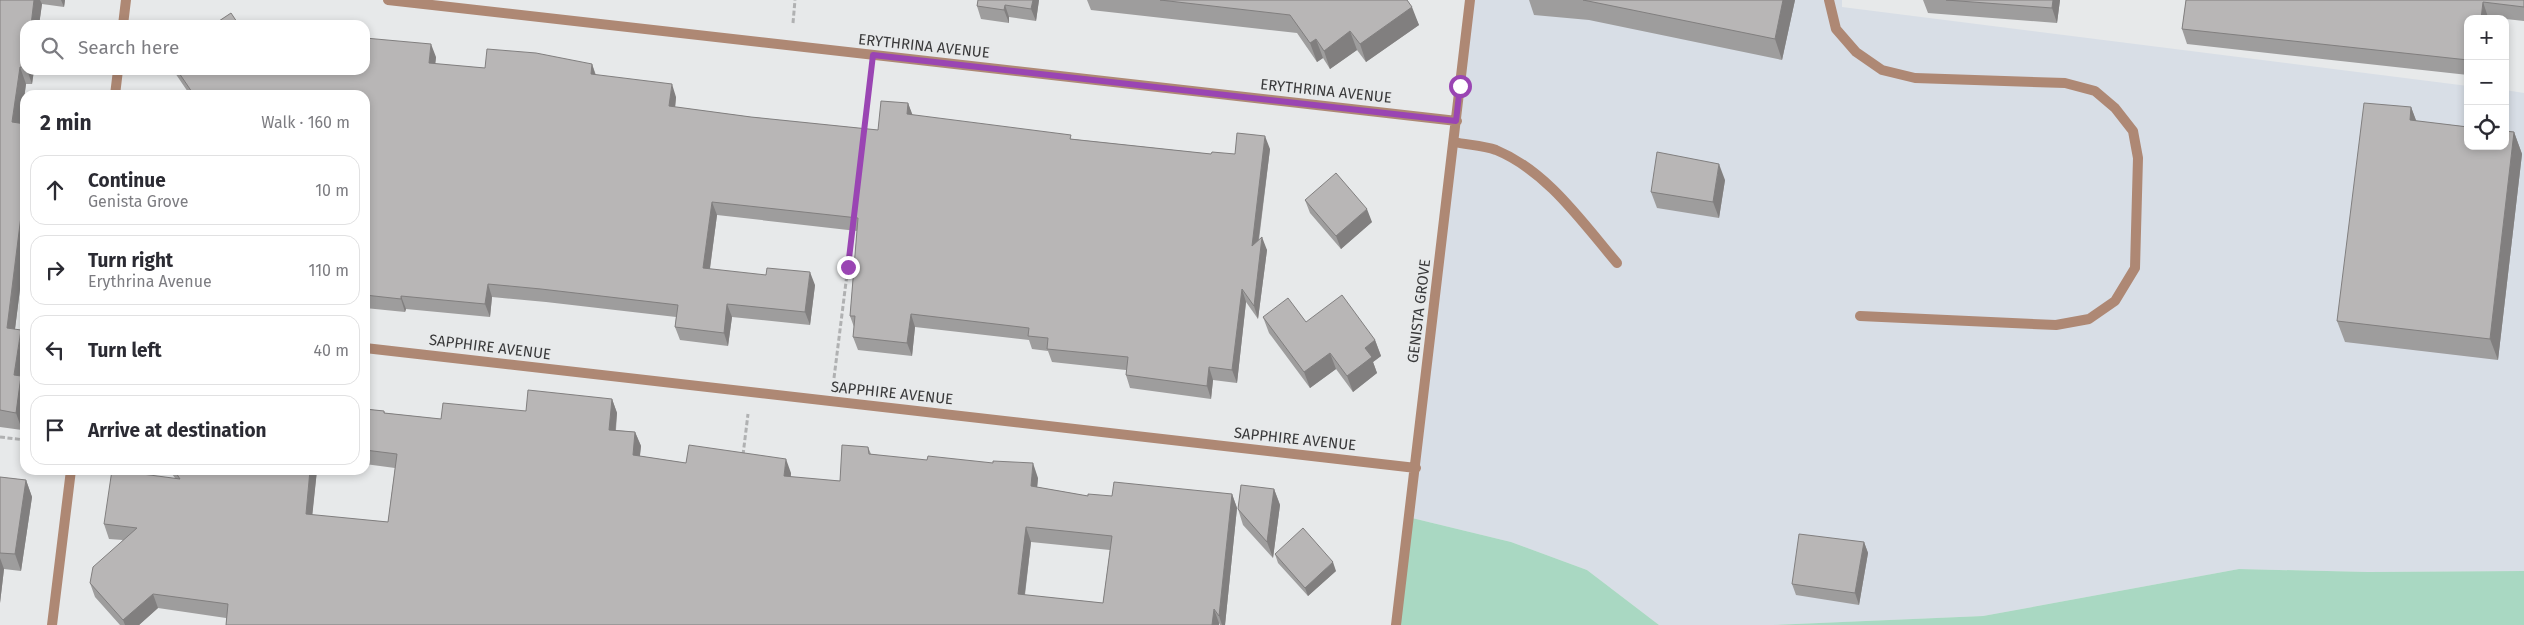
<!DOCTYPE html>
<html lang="en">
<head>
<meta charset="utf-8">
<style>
  :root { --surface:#fff; --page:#f7f7f7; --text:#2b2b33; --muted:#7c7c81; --line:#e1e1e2 }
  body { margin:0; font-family:"Fira Sans",sans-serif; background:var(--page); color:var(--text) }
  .controls { position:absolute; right:15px; top:15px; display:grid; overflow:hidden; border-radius:10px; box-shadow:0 2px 8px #0003 }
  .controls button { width:45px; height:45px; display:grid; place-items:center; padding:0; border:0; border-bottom:1px solid var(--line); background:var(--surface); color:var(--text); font:25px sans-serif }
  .stop { position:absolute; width:15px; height:15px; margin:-11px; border:4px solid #9a45b3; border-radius:50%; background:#fff }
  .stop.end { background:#9a45b3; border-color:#fff; box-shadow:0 1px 5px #0008 }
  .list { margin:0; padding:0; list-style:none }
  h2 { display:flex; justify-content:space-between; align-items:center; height:65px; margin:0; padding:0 20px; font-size:21px }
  h2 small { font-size:16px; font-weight:400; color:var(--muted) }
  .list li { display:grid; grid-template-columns:32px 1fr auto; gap:15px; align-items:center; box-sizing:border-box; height:70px; margin:0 10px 10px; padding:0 10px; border:1px solid var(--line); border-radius:15px }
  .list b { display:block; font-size:19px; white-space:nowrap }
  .list p { margin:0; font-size:16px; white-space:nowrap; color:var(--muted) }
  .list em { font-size:16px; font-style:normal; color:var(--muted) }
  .icon { flex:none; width:28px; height:28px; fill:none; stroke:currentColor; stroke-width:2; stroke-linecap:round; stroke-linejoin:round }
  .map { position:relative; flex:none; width:2524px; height:625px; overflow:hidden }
  .search { position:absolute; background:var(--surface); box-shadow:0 2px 8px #0003; left:20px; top:20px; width:350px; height:55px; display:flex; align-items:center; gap:12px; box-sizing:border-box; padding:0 18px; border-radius:15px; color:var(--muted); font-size:19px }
  .panel { position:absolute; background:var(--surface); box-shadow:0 2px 8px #0003; left:20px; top:90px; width:350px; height:385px; border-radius:15px }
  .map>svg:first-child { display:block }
  .built { fill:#d8dee6 }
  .green { fill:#a9d8c2 }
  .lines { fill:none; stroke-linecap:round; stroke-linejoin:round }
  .path { stroke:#b0b1b2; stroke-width:3; stroke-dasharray:5 2.5; stroke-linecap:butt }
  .lane { stroke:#ae8874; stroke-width:10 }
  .street { stroke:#ae8874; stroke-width:10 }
  .wall { fill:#9e9d9d; fill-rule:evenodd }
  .shaded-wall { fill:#817f7f }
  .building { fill:#b8b6b6; stroke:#817f7f; fill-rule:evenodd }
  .route { stroke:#9a45b3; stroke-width:6 }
  .labels { text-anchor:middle; stroke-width:4; stroke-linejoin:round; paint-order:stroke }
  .street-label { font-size:15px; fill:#39393a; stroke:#e7e9ea }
</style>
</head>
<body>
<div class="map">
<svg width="2524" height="625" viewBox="0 0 2524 625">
  <rect width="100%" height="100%" fill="#e7e9ea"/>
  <path class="built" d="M 1472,0 L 1842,0 L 1842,7 L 2468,86 L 2468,146 L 2505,146 L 2505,90 L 2524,93 L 2524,571 L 2368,572 L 2239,569 L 1983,616 L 1773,625 L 1659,625 L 1587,570 L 1511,542 L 1412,518 Z"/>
  <path class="green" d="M 1412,518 L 1511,542 L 1587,570 L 1659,625 L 1398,625 Z
    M 2239,569 L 2368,572 L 2524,571 L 2524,625 L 1773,625 L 1983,616 Z"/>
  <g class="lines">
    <path class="path" d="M 793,23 L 795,0
      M 864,133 L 870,79
      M 834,378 L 853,226
      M 0,437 L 25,440
      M 743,455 L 748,414"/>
    <path class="lane" d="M 1829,0 L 1836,29 L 1856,52 L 1882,70 L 1915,78 L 2065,83 L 2095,91 L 2115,108 L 2133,131 L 2138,158 L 2135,268 L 2115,301 L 2089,319 L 2056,325 L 1860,316
      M 1454,142 C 1467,145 1483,145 1496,150 C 1547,171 1582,222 1617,263"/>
    <path class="street" d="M 388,0 L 1457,121
      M 123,25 L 126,0
      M 115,95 L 118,70
      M 365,348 L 1416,468
      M 52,625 L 71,470
      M 1396,625 L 1470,0"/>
  </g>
  <path class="wall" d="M 0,0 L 65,0 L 64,7 L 42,4 L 39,25 L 25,25 L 25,70 L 34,70 L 32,84 L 26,84 L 21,124 L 25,124 L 25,249 L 15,329 L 22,379 L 25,386 L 25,411 L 22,430 L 0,427 Z
    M 978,0 L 1039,0 L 1036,21 L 1009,17 L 1009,23 L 981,19 L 977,6 Z
    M 1087,0 L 1407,0 L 1419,25 L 1366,62 L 1357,50 L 1330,69 L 1323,58 L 1317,62 L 1297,33 L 1091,10 Z
    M 1529,0 L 1795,0 L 1782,60 L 1589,20 L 1534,15 Z
    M 1923,0 L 2060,0 L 2057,23 L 1928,13 Z
    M 2186,0 L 2524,0 L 2524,21 L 2488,17 L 2488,19 L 2468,19 L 2468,75 L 2187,44 L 2182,29 Z
    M 436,57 L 435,64 L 485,68 L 592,64 L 596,75 L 676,97 L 675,107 L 751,117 L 878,130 L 908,103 L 912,115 L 1072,139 L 1211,154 L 1235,154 L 1270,149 L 1259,240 L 1267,250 L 1258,319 L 1246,302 L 1237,383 L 1213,380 L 1211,399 L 1130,388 L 1126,375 L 1126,370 L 1052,362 L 1048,351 L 1032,349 L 1029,340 L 915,327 L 912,356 L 858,350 L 853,337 L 854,327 L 850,316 L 857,231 L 717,215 L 710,269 L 815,285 L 810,325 L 732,317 L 728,346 L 680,340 L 675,327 L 676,317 L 546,302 L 492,297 L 490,317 L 406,309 L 405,312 L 365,308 L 365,95 L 190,95 L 173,70 L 365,70 Z
    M 2411,107 L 2416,121 L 2514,132 L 2522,154 L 2498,360 L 2345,342 L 2337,321 Z
    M 1725,180 L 1719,218 L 1657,208 L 1651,192 Z
    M 1305,200 L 1372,222 L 1341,249 L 1310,213 Z
    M 1263,317 L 1306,322 L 1375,340 L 1381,356 L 1373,362 L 1377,373 L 1353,392 L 1336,369 L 1310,388 L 1269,333 Z
    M 612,399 L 617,413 L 616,430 L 635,432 L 641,446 L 640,456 L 686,463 L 791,473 L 791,477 L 840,481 L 868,447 L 871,454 L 1038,478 L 1037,487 L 1088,496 L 1112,496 L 1232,494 L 1237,508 L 1225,625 L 1220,625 L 1219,623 L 1219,625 L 226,625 L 226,618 L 158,608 L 139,625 L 120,625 L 95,597 L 90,583 L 123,540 L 109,539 L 104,524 L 175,478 L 169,470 L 317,470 L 312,515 L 388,522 L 395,468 L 365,464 L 365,409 L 384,411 L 385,413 L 441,419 L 526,411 ZM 1031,542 L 1110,550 L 1103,603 L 1025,595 Z
    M 0,477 L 26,480 L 32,497 L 21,571 L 4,569 L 0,603 Z
    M 1274,489 L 1280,505 L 1273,558 L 1243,525 L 1238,509 Z
    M 1864,542 L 1868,553 L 1859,605 L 1796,595 L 1792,584 Z
    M 1275,554 L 1336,571 L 1308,596 L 1278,563 Z"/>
  <path class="shaded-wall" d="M 34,0 L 40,0 L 42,4 L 39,25 L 31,25 Z
    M 61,0 L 65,0 L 64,7 Z
    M 1033,0 L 1039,0 L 1036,21 L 1031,9 Z
    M 1783,0 L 1795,0 L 1782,60 L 1775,39 Z
    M 2053,0 L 2060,0 L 2057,23 L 2052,8 Z
    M 2483,2 L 2488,17 L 2488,19 L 2481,19 Z
    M 1005,5 L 1009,17 L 1009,23 L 1004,10 Z
    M 1412,7 L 1419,25 L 1366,62 L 1360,44 Z
    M 1350,31 L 1357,50 L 1330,69 L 1324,51 Z
    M 1316,39 L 1323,58 L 1317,62 L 1310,43 Z
    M 431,44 L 436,57 L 434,76 L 429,63 Z
    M 592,64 L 596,77 L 591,74 Z
    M 20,67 L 26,84 L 18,139 L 12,122 Z
    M 27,70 L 34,70 L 32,84 Z
    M 672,84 L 676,97 L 674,119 L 669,106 Z
    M 908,103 L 913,116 L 907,114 Z
    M 2411,107 L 2419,128 L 2410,120 Z
    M 2514,132 L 2522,154 L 2498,360 L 2490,339 Z
    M 1265,136 L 1270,149 L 1256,259 L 1252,246 Z
    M 1719,164 L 1725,180 L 1719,218 L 1713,202 Z
    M 25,184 L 25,249 L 13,345 L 7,328 Z
    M 712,202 L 717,215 L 708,282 L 703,268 Z
    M 1367,209 L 1372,222 L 1341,249 L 1336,236 Z
    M 1262,237 L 1267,250 L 1258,319 L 1254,306 Z
    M 810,272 L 815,285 L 810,325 L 805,312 Z
    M 488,284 L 492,297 L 490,317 L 485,304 Z
    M 1242,289 L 1246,302 L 1237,383 L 1232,370 Z
    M 401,296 L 406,309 L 405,312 L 401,299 Z
    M 727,304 L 732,317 L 728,346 L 724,333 Z
    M 911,314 L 915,327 L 912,356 L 907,343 Z
    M 21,330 L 25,341 L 25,360 L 22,379 L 25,386 L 25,411 L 22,430 L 16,413 L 14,375 Z
    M 1375,340 L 1381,356 L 1373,362 L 1377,373 L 1353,392 L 1347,376 L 1365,348 Z
    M 1330,353 L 1336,369 L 1310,388 L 1304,372 Z
    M 1209,367 L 1213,380 L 1211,399 L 1207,386 Z
    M 612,399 L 617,413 L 614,444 L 609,430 Z
    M 635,432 L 641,446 L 638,470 L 633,455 Z
    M 786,459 L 791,473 L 789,491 L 784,476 Z
    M 1033,463 L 1038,478 L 1036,500 L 1031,486 Z
    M 310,470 L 317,470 L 311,528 L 306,514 Z
    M 26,480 L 32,497 L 21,571 L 15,554 Z
    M 1274,489 L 1280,505 L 1273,558 L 1267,542 Z
    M 1232,494 L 1237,508 L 1225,625 L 1222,625 L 1219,616 Z
    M 1026,527 L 1031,542 L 1023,608 L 1018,594 Z
    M 1864,542 L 1868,553 L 1859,605 L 1855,593 Z
    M 0,558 L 4,569 L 0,603 Z
    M 1333,562 L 1336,571 L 1308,596 L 1305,588 Z
    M 153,594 L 158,608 L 139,625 L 125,625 L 123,620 Z
    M 1214,609 L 1219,623 L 1219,625 L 1212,625 Z"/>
  <path class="building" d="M 0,0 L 34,0 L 31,25 L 25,25 L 25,67 L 20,67 L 12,122 L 25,124 L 25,184 L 7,328 L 21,330 L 14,375 L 21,376 L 16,413 L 0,410 Z
    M 978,0 L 1033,0 L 1031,9 L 1005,5 L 1004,10 L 977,6 Z
    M 1160,0 L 1407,0 L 1412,7 L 1360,44 L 1350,31 L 1324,51 L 1316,39 L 1310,43 L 1290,15 Z
    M 1583,0 L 1783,0 L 1775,39 Z
    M 1946,0 L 2053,0 L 2052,8 Z
    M 2186,0 L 2524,0 L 2524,7 L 2483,2 L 2481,19 L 2468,19 L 2468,60 L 2182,29 Z
    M 231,13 L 239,25 L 213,25 Z
    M 264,21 L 292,25 L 263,25 Z
    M 365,38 L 431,44 L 429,63 L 485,68 L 487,49 L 536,53 L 592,64 L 591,74 L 672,84 L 669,106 L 751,117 L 878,130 L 881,101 L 908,103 L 907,114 L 1071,135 L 1070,139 L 1211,154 L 1212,152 L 1235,154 L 1237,133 L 1265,136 L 1252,246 L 1262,237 L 1254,306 L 1242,289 L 1232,370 L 1209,367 L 1207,386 L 1126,375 L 1128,357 L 1047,349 L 1048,338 L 1028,336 L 1029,328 L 911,314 L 907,343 L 853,337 L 855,316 L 850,316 L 858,218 L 712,202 L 703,268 L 766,275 L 767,268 L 810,272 L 805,312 L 727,304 L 724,333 L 675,327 L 678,305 L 541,289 L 488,284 L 485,304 L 401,296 L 401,299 L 365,295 L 365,95 L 194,95 L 177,70 L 365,70 Z
    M 2364,103 L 2411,107 L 2410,120 L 2468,127 L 2468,146 L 2505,146 L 2505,131 L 2514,132 L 2490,339 L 2337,321 Z
    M 1657,152 L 1719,164 L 1713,202 L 1651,192 Z
    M 1336,173 L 1367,209 L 1336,236 L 1305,200 Z
    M 1342,295 L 1375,340 L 1365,348 L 1372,357 L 1347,376 L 1330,353 L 1304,372 L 1263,317 L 1288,298 L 1306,322 Z
    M 528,390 L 612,399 L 609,430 L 635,432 L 633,455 L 686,463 L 689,445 L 786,459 L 784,476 L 840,481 L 842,445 L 868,447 L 869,454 L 927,460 L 928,456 L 993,463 L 993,461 L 1033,463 L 1031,486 L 1088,496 L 1088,494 L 1112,496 L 1114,482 L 1232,494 L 1219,616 L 1214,609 L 1212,625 L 226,625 L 228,604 L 153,594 L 123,620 L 90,583 L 93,567 L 137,528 L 104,524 L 112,470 L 180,479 L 174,470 L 310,470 L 306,514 L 388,522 L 397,454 L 365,450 L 365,409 L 384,411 L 384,413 L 441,419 L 443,403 L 526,411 ZM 1026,527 L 1112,536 L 1103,603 L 1018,594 Z
    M 0,477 L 26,480 L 15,554 L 0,553 Z
    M 1241,485 L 1274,489 L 1267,542 L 1238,509 Z
    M 1303,528 L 1333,562 L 1305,588 L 1275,554 Z
    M 1799,534 L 1864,542 L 1855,593 L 1792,584 Z"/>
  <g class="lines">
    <path class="route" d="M 848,267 L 873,55 L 1456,121 L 1460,86"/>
  </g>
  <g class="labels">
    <g class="street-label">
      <text transform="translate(924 46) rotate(6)" y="5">ERYTHRINA AVENUE</text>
      <text transform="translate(1326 91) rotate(6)" y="5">ERYTHRINA AVENUE</text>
      <text transform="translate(1419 311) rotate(-83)" y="5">GENISTA GROVE</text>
      <text transform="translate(490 347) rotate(7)" y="5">SAPPHIRE AVENUE</text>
      <text transform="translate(892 393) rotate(6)" y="5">SAPPHIRE AVENUE</text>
      <text transform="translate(1295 439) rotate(6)" y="5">SAPPHIRE AVENUE</text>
    </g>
  </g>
</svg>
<div class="controls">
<button>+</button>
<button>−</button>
<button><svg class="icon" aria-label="locate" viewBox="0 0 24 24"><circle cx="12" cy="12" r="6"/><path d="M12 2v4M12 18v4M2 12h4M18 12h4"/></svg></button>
</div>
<div class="stop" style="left:1460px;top:86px"></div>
<div class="stop end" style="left:848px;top:267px"></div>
<div class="search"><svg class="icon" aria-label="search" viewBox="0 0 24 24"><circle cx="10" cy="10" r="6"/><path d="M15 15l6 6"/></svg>Search here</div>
<section class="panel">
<h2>2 min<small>Walk · 160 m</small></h2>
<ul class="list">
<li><svg class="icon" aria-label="ahead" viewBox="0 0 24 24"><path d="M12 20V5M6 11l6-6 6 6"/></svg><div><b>Continue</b><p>Genista Grove</p></div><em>10 m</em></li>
<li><svg class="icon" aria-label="right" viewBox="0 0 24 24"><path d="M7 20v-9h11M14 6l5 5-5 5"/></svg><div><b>Turn right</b><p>Erythrina Avenue</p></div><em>110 m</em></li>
<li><svg class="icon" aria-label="left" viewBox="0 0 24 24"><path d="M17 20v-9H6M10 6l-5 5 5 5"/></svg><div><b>Turn left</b></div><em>40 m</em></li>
<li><svg class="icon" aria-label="arrive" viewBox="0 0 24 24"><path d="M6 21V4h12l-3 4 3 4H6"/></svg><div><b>Arrive at destination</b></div></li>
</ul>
</section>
</div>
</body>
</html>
